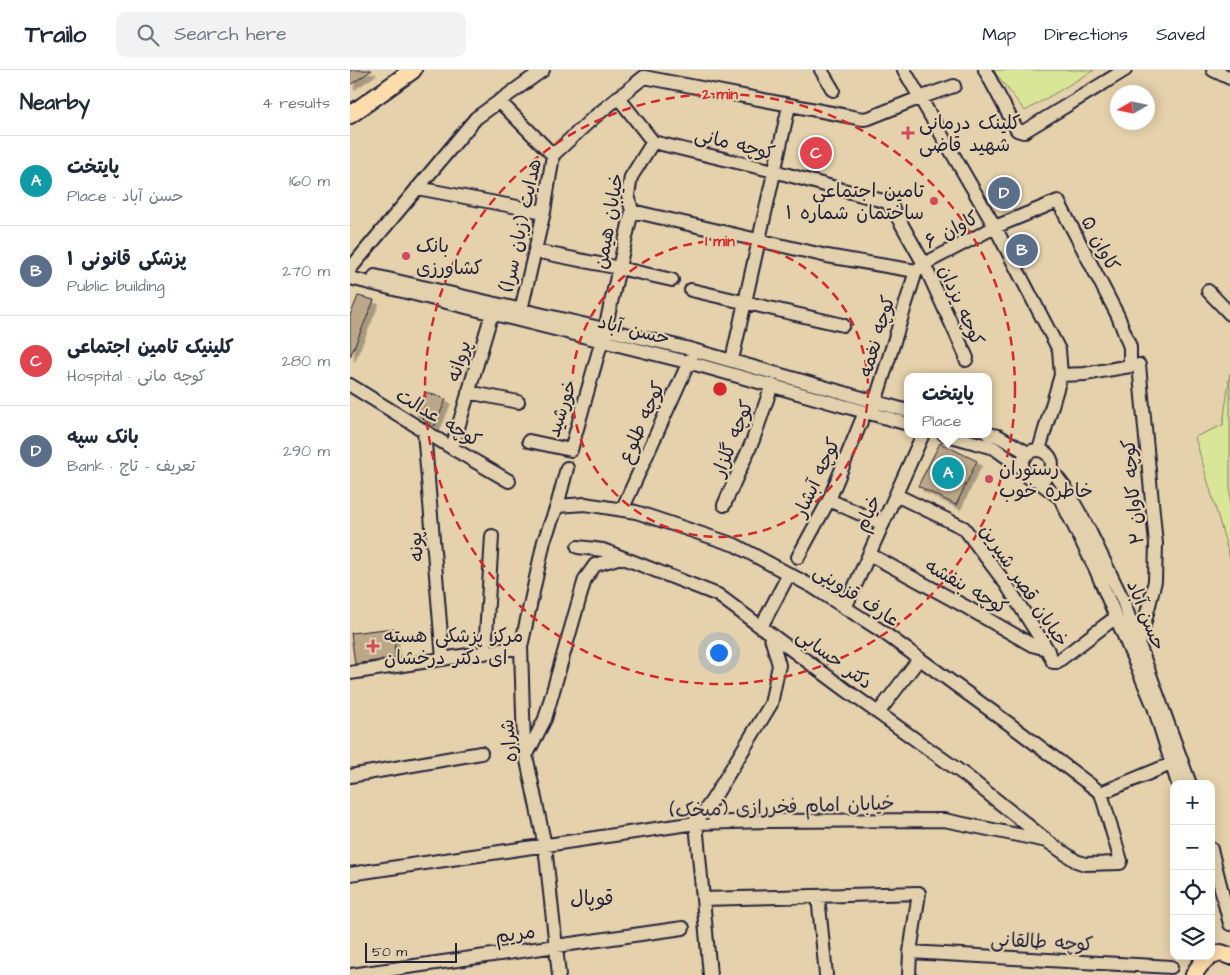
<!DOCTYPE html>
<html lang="en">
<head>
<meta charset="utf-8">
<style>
  :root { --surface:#fff; --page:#f2f2f3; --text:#1f2937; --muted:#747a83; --line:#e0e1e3; --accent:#d1495b }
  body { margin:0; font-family:"Architects Daughter","Playpen Sans Arabic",sans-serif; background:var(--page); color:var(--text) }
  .controls { position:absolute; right:15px; bottom:15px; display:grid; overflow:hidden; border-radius:10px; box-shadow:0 2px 12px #0003 }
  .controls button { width:45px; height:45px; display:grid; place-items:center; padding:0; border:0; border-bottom:1px solid var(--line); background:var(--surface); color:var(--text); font:25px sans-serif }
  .compass { position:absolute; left:760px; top:15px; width:45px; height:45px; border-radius:50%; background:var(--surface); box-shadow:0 2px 12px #0003; rotate:261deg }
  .scale { position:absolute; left:15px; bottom:12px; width:92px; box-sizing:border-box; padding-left:5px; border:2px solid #22223b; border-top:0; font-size:14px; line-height:18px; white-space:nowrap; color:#22223b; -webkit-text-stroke:4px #e3d1ae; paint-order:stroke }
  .you { position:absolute; left:368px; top:582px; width:18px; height:18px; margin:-12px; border:4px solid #fff; border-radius:50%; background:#1a73e8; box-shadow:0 0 0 8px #1a73e833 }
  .badge { display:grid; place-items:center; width:32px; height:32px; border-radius:50%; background:var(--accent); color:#fff; font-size:16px; font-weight:700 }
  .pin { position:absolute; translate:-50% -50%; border:2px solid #fff; box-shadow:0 1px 5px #0006 }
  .popup { position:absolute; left:554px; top:303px; width:88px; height:65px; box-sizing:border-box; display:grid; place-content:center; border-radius:10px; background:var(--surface); filter:drop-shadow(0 1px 4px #0005); font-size:16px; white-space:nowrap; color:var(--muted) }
  .popup b { font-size:19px; color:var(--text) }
  .popup::after { content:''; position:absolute; left:50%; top:100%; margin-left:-10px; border:10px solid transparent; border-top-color:var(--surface) }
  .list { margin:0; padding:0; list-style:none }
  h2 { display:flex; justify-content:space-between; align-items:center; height:65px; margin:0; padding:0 20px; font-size:21px }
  h2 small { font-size:16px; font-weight:400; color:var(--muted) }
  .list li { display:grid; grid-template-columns:32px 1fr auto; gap:15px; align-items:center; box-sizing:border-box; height:90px; padding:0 20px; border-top:1px solid var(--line) }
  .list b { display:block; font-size:19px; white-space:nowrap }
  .list p { margin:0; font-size:16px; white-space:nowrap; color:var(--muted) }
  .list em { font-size:16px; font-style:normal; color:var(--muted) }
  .icon { flex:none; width:28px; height:28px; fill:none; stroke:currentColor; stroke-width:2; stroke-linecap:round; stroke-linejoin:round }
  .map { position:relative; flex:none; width:880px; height:905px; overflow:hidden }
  header { display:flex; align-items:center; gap:30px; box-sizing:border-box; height:70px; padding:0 25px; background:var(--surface); border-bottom:1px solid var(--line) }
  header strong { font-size:24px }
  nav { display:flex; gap:28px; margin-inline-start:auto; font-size:18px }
  .search { width:350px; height:45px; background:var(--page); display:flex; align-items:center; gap:12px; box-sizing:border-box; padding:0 18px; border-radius:10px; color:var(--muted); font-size:19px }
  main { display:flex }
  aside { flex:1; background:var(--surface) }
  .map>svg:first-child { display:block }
  .green { fill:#d9e597; stroke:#7e8469 }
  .building { fill:#bca889; stroke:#22223b; filter:url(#shadow) }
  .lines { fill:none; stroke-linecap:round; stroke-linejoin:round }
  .minor-casing { stroke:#22223b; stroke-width:16 }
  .major-casing { stroke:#22223b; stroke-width:20 }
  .minor { stroke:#e3d1ae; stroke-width:12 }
  .major { stroke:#fddcac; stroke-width:16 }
  .ring { fill:none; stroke:#d62828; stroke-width:2.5; stroke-dasharray:9 6 }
  .poi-dot { fill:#d1495b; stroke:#e3d1ae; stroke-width:2 }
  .labels { text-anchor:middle; stroke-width:4.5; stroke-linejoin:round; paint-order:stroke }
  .poi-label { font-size:19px; fill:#22223b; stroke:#e3d1ae; text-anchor:start }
  .street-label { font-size:19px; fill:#22223b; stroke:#e3d1ae }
  .neighbourhood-label { font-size:20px; fill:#22223b; stroke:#e3d1ae }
  .centre { fill:#d62828; stroke:#e3d1ae; stroke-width:2.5 }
  .ring-label { font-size:15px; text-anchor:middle; font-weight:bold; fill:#d62828; stroke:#e3d1ae; stroke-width:4.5; stroke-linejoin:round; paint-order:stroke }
</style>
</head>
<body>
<header>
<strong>Trailo</strong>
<div class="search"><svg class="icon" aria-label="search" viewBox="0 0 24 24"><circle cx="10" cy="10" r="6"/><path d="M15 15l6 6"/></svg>Search here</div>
<nav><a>Map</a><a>Directions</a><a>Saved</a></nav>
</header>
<main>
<aside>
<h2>Nearby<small>4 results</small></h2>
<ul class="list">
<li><span class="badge" style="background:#0f9aa8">A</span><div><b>پایتخت</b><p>Place · حسن آباد</p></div><em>160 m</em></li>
<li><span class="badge" style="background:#5c6f8a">B</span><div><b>پزشکی قانونی ۱</b><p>Public building</p></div><em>270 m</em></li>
<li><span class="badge" style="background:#e0444e">C</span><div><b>کلینیک تامین اجتماعی</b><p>Hospital · کوچه مانی</p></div><em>280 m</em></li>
<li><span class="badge" style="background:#5c6f8a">D</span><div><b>بانک سپه</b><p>Bank · تعریف - تاج</p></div><em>290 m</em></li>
</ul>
</aside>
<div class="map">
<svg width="880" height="905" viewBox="0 0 880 905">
  <defs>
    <filter id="shadow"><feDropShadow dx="4.5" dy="4.5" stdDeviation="0" flood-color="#0004"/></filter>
  </defs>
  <rect width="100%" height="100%" fill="#e5d1ab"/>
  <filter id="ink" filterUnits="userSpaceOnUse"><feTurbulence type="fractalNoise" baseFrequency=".02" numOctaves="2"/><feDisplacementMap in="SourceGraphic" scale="10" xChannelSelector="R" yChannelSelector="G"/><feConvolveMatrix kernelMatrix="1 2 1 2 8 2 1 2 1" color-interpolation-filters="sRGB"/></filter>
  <g filter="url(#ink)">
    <path class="green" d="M 643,0 L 744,0 L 675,41 Z
      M 880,303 L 880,488 L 845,367 L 873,355 Z"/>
    <path class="building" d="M 0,0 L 22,0 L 0,15 Z
      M 8,226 L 24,230 L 0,287 L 0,246 Z
      M 75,322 L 96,329 L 85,356 L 68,345 Z
      M 590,373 L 627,391 L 606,435 L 568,416 Z
      M 44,558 L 45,588 L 5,594 L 1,563 Z"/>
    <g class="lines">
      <g class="minor-casing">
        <path id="minor" d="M 471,0 L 483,20
          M 554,0 L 645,157 L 709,280 L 711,305 L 689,380
          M 635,0 L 667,60 L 673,62 L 775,0
          M 863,0 L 880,8
          M 268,27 L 303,72 L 424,101 L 537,132 L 543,139 L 574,194 L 617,288 L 616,290
          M 149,31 L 203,85
          M 67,118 L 194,142
          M 282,141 L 477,186 L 566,201 L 574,194 L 645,157 L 708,131 L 768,246 L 780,277 L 780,296 L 735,304 L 711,305
          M 185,181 L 269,198 L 322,210
          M 0,199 L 126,48 L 193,0
          M 25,206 L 336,278 L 558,341
          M 0,208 L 345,294 L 558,354
          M 341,220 L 493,255
          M 858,221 L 880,244
          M 171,250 L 171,240 L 194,142 L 203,85 L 243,48 L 294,7 L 513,49 L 519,48 L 569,28 L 604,16
          M 382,290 L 439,36
          M 789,295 L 806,474 L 805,511 L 789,575
          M 0,315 L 102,378 L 159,411
          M 118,322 L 168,332
          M 523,339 L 566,201
          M 74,361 L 93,589
          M 594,364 L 644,378 L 673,399
          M 638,364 L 648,366 L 678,383
          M 179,371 L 221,380 L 255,259 L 282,141 L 278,125 L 281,107 L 303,72
          M 102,378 L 142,243
          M672 395a15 15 0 1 1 30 0a15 15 0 1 1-30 0Z
          M 701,399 L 718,422 L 739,460 L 772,528 L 840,714
          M 685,409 L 710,428 L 746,500 L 804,637 L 828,714
          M 546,425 L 614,458 L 656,514 L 697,579 L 703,592 L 707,592 L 766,547
          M 479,430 L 533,454
          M 374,435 L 403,370 L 422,315
          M 272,440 L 342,285
          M 228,477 L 253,480 L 368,525 L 496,620 L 615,705 L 696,770
          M 519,484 L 618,538 L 682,575 L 697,579
          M 448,487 L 479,430 L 515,342
          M 495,538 L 573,364
          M 411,557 L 439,504
          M 135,583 L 142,466
          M 0,603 L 171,577
          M 528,643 L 569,589
          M 176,686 L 195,649 L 235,509 L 245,495 L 271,487
          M 0,706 L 131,683
          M 751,723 L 821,694
          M 861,779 L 880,854
          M 0,804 L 346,753 L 418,751 L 594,750 L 697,771 L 726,791 L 735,794 L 770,793 L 771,791 L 751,723 L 658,653 L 530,560 L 463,517 L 385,475 L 286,442 L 235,434 L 207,436
          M 468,826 L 476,905
          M 353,829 L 569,823 L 560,882 L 559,905
          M 560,882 L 821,897
          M 1,905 L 333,858
          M 209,905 L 195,776 L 174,676 L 171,577 L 194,471 L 207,436 L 217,398
          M 360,905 L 346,753 L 363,729 L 421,634 L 429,595 L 420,564"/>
      </g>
      <g class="major-casing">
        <path id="major" d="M 0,45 L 63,0
          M 861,886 L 871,883 L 880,886
          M 844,905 C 848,896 853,891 861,886"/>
      </g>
      <use href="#minor" class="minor"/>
      <use href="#major" class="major"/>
    </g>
  </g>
  <g class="ring">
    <circle cx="370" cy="319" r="148"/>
    <circle cx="370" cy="319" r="295"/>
  </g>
  <g class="poi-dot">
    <path d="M555.5 55.5h5v5h5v5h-5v5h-5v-5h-5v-5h5z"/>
    <circle cx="584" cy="131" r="5"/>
    <circle cx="56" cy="186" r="5"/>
    <circle cx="639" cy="409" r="5"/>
    <path d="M20.5 568.5h5v5h5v5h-5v5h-5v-5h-5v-5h5z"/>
  </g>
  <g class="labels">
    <g class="poi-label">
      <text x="569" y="59">کلینک درمانی<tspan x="569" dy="22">شهید قاضی</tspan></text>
      <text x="574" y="127" text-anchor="end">تامین اجتماعی<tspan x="574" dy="22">ساختمان شماره ۱</tspan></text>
      <text x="66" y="182">بانک<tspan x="66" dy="22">کشاورزی</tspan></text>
      <text x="649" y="405">رستوران<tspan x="649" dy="22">خاطره خوب</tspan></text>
      <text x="34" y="572">مرکز پزشکی هسته<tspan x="34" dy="22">ای دکتر درخشان</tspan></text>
    </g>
    <g class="street-label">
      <text transform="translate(385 73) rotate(14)" y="7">کوچه مانی</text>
      <text transform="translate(258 151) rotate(-80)" y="7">خیابان هیمن</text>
      <text transform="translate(170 155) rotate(-78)" y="7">هدایت (زبان سرا)</text>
      <text transform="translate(601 159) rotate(-28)" y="7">کاوان ۶</text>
      <text transform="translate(751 173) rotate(62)" y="7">کاوان ۵</text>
      <text transform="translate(612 235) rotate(66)" y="7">کوچه یزدان</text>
      <text transform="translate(284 259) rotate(14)" y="7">حسن آباد</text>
      <text transform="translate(526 266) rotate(-73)" y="7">کوچه نغمه</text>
      <text transform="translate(108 291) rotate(-73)" y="7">پروانه</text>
      <text transform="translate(211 338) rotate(-72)" y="7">خورشید</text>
      <text transform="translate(89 347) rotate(31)" y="7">کوچه عدالت</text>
      <text transform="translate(291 352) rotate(-66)" y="7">کوچه طلوع</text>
      <text transform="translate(382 368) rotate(-68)" y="7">کوچه گلزار</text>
      <text transform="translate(466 407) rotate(-65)" y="7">کوچه آبشار</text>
      <text transform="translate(782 422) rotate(-95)" y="7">کوچه کاوان ۲</text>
      <text transform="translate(517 443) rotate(-66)" y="7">خیام</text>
      <text transform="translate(65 477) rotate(-95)" y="7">پونه</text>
      <text transform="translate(675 515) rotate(56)" y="7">خیابان قصر شیرین</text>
      <text transform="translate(617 516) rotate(30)" y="7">کوچه بنفشه</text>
      <text transform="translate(507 525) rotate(33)" y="7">عارف قزوینی</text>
      <text transform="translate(797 545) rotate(68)" y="7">حسن آباد</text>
      <text transform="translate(485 588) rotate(36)" y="7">دکتر حسابی</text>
      <text transform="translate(158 671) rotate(-96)" y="7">شراره</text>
      <text transform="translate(432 736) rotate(-2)" y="7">خیابان امام فخررازی (میخک)</text>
      <text transform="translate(165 863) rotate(-8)" y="7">مریم</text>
      <text transform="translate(692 871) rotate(3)" y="7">کوچه طالقانی</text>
    </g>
    <g class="neighbourhood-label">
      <text x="242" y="835">قوپال</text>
    </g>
  </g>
  <circle cx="370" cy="319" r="8" class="centre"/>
  <g class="ring-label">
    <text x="370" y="29">2 min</text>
    <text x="370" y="176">1 min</text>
  </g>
</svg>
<div class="controls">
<button>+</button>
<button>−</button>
<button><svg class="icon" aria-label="locate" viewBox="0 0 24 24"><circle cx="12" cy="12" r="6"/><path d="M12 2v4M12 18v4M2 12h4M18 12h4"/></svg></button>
<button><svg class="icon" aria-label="layers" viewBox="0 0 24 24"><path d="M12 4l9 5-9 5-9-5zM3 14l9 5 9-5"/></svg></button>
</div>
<svg class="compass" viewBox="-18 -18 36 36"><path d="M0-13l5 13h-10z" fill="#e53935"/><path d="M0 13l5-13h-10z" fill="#747a83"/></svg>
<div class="scale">50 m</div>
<div class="you"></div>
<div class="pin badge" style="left:598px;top:403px;background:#0f9aa8">A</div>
<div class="popup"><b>پایتخت</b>Place</div>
<div class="pin badge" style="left:672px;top:180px;background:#5c6f8a">B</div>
<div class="pin badge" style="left:466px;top:83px;background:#e0444e">C</div>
<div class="pin badge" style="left:654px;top:123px;background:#5c6f8a">D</div>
</div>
</main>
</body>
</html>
